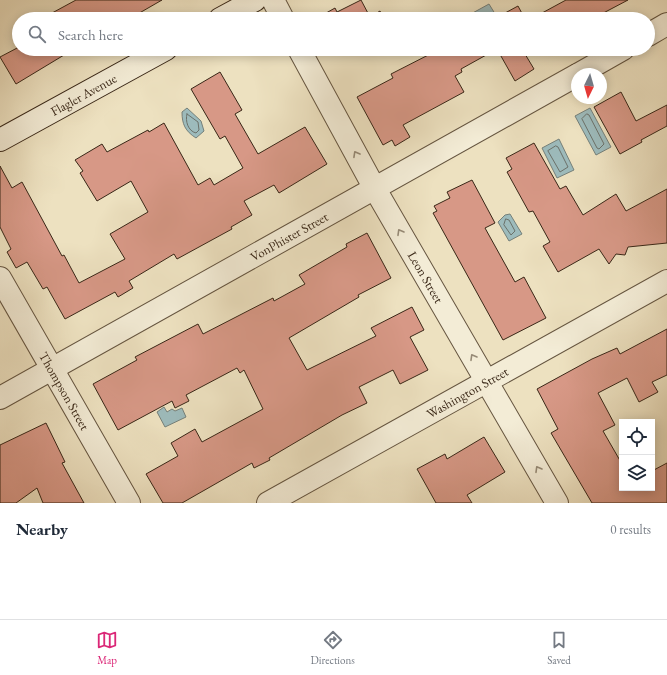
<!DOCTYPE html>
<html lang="en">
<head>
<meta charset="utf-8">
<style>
  :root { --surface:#fff; --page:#f6f6f7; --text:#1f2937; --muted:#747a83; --line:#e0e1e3; --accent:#db2777 }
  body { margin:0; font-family:"EB Garamond",serif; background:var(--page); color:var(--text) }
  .controls { position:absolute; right:12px; bottom:12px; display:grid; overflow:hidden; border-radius:0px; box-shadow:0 2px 10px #0003 }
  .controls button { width:36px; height:36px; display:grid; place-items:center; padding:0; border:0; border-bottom:1px solid var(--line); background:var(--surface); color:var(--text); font:20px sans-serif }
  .compass { position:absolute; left:571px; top:68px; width:36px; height:36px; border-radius:50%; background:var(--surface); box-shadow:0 2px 10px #0003; rotate:185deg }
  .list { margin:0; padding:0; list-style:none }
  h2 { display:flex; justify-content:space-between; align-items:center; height:52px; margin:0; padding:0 16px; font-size:17px }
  h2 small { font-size:13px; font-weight:400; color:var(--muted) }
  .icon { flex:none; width:22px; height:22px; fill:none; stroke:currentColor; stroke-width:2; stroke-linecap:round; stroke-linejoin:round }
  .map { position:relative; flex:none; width:667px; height:503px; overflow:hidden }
  .search { position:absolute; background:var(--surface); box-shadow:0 2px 10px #0003; left:12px; right:12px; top:12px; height:44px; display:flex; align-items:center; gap:10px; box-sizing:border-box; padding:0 14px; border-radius:22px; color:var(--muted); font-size:15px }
  .sheet { height:116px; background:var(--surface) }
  nav { display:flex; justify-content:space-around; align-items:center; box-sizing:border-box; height:56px; border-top:1px solid var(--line); background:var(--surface); font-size:11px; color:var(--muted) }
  nav a { display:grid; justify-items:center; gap:2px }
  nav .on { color:var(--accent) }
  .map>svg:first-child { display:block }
  .water { fill:#9dbbbc; stroke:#75807a }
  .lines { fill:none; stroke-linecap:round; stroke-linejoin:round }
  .shore { stroke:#6b716a; stroke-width:1 }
  .building { fill:#d79886; stroke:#392717 }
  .street-casing { stroke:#665641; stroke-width:24 }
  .secondary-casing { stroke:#392717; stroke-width:24 }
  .street { stroke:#f3ecd6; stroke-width:22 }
  .secondary { stroke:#f3ecd6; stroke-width:22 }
  .oneway { stroke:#968a76 }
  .labels { text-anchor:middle; stroke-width:3.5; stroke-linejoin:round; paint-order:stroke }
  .street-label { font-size:13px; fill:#392717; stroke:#f3ecd6 }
</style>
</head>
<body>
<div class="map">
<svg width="667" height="503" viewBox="0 0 667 503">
  <rect width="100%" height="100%" fill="#ede1c0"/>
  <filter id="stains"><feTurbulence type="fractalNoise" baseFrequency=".005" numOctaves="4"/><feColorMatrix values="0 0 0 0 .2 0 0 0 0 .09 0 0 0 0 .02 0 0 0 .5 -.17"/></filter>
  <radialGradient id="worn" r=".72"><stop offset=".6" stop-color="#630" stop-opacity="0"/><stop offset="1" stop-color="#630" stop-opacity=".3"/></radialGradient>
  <path class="water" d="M 489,4 L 497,17 L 471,19 L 469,15 Z
    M 187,108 L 201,121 L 204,131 L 196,138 C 185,131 182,124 182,112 Z
    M 590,108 L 611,147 L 596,155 L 575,116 Z
    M 559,139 L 574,170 L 557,178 L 542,148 Z
    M 510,214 L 522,234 L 509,241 L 498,222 L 505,215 Z
    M 164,407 L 167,412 L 172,409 L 175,411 L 182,408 L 186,417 L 165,427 L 157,412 Z"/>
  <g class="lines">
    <path class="shore" d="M 187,114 L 198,122 L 199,130 L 196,133 C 188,131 185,121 187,114 Z
      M 587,114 L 589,115 L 604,144 L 599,149 L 597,148 L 582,119 Z
      M 556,146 L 558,147 L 568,167 L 560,172 L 548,151 Z
      M 506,219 L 509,220 L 515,231 L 511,235 L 504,225 Z"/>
  </g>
  <path class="building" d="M 76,0 L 162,0 L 129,19 L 41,19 Z
    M 361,0 L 370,17 L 380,11 L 384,19 L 320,19 L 319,17 L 335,8 L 337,12 Z
    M 566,0 L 628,0 L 592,19 L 531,19 Z
    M 518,6 L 525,19 L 494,19 Z
    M 19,47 L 19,49 L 74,49 L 16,84 L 0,57 Z
    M 440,49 L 522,49 L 534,69 L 515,81 L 497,49 L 461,69 L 462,72 L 455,76 L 464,92 L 403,125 L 410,137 L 395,146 L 392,140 L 383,145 L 357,97 L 393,78 L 391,74 Z
    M 220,72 L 242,110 L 235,114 L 258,154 L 305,127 L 327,164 L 279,193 L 274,185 L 244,201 L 252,215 L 231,227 L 232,229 L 177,259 L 174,254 L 129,281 L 133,288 L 118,297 L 115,292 L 65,319 L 47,287 L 43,289 L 27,262 L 16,268 L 7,252 L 11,249 L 0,227 L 0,166 L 12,188 L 22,182 L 62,256 L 64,255 L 79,283 L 125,259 L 110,234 L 148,212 L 131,181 L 97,201 L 80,173 L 83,171 L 75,160 L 102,144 L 107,152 L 148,130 L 149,132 L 164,123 L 198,185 L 210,178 L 214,185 L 243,168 L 225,136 L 220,139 L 191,89 Z
    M 621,92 L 636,121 L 667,105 L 667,126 L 641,140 L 642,142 L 620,154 L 594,107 Z
    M 534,143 L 560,189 L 566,186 L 583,215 L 616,194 L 626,211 L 667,189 L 667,243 L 628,247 L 625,255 L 616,254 L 609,264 L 599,249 L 558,272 L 543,246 L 550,242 L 533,211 L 529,212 L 507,172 L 512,169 L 506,158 Z
    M 472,180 L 495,223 L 485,228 L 515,282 L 524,277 L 546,318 L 503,340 L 433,213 L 437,211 L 434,206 L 450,198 L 447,192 Z
    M 367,233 L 391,278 L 358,295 L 359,297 L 289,338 L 307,370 L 376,336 L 371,328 L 412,307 L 424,330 L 410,337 L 428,370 L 400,384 L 393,370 L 359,387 L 367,403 L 342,415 L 269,458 L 270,460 L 254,468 L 252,463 L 182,503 L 163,503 L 146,474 L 178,456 L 171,443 L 195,429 L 202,442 L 263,409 L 244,370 L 240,373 L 237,368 L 186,395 L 189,401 L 175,408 L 172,401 L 118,430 L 93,384 L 137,360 L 135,357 L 198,324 L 203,334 L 273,298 L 274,301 L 305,284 L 299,275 L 347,247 L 346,244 Z
    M 667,329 L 667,375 L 652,382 L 658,392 L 639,402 L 627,378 L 598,393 L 615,425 L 603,431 L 622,464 L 622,488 L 652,488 L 652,471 L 667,463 L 667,503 L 592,503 L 551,433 L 558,429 L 537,389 L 592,359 L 617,348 L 620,354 Z
    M 46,423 L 65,462 L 62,463 L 84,503 L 43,503 L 37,488 L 16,503 L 0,503 L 0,445 Z
    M 484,437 L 505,472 L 467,495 L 472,503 L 436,503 L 417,469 L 445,454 L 447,459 Z"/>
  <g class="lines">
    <g class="street-casing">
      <g id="street">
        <path d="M 273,0 L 283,19"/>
        <path d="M 648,35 L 667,24"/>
        <path id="s1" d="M 299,49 L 375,189 L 557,503"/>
        <path d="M 579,74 L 623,49"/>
        <path id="s2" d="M 0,278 L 129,503"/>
        <path id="s3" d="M 0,398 L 577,75"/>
        <path id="s4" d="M 268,503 L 667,281"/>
      </g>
    </g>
    <g class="secondary-casing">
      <g id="secondary">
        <path d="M 220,19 L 255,0"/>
        <path id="s5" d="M 0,140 L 166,49"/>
      </g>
    </g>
    <use href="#street" class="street"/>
    <use href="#secondary" class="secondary"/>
  </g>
  <defs><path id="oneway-chevron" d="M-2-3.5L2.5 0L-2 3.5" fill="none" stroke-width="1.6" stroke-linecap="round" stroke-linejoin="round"/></defs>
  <g class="oneway">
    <use href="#oneway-chevron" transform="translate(356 154) rotate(-119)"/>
    <use href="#oneway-chevron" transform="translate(400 232) rotate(-120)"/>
    <use href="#oneway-chevron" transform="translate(473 357) rotate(-120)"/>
    <use href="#oneway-chevron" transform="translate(538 469) rotate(-120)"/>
  </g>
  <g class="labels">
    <g class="street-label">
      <text dy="5" stroke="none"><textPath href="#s5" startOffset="95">Flagler Avenue</textPath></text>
      <text dy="5" stroke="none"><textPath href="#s3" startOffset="331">VonPhister Street</textPath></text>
      <text dy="5" stroke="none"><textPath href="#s1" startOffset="261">Leon Street</textPath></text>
      <text dy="5" stroke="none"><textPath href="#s2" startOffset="130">Thompson Street</textPath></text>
      <text dy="5" stroke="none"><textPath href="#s4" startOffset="228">Washington Street</textPath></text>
    </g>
  </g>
  <rect width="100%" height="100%" filter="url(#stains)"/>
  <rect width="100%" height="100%" fill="url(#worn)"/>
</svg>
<div class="controls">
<button><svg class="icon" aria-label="locate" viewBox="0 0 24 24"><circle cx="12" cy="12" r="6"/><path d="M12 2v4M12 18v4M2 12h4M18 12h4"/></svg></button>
<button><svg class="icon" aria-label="layers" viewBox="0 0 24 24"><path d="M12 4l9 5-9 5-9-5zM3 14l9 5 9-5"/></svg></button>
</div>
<svg class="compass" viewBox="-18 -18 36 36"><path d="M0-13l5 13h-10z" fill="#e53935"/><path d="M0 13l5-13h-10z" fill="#747a83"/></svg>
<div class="search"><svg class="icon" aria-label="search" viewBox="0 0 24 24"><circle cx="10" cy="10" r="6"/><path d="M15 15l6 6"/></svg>Search here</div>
</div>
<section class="sheet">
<h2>Nearby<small>0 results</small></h2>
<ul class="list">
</ul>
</section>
<nav>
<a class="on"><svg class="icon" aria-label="map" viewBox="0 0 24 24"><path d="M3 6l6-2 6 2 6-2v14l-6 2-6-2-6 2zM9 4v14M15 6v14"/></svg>Map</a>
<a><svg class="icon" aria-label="directions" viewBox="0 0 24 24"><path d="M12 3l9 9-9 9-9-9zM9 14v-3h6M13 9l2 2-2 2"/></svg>Directions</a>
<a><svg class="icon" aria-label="saved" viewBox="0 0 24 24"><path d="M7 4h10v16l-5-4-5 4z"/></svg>Saved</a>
</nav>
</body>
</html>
